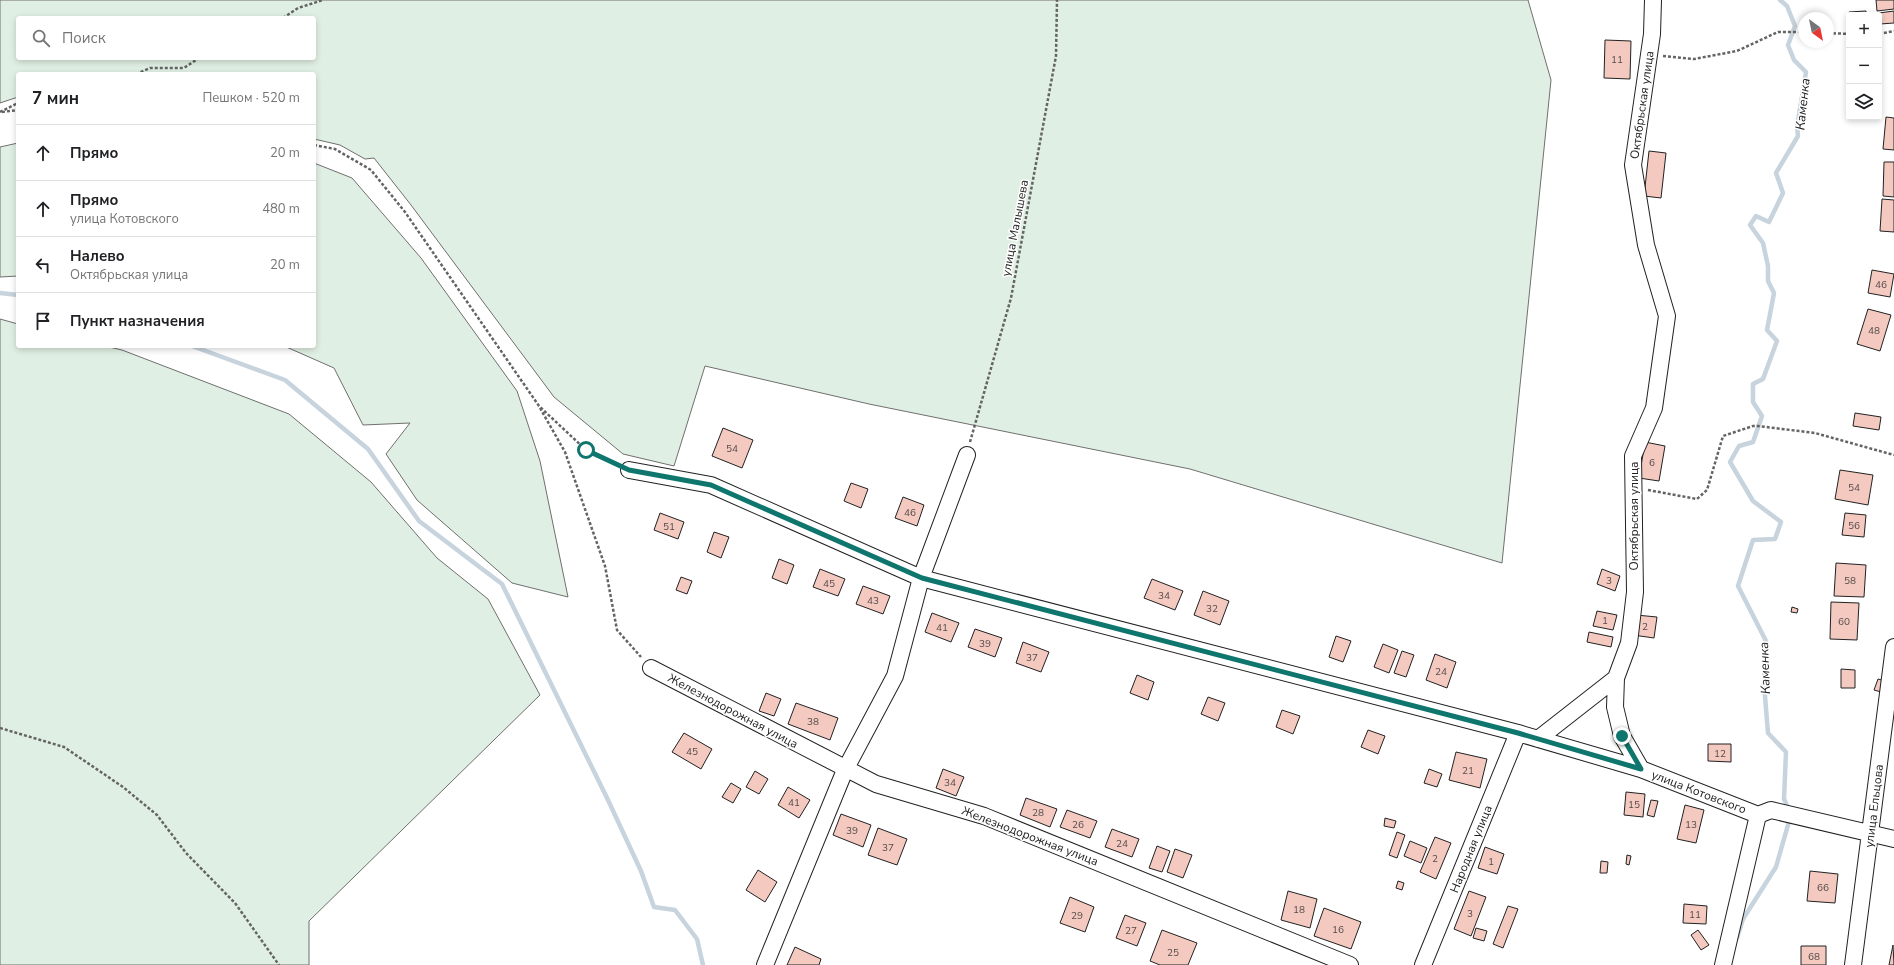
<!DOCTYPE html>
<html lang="ru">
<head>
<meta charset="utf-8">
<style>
  :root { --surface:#fff; --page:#f2f2f2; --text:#202124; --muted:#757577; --line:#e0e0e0 }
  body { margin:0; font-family:"Nunito Sans",sans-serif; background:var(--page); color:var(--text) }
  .controls { position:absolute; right:12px; top:12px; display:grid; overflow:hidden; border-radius:4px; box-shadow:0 2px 6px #0003 }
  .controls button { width:36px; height:36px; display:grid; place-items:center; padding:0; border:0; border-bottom:1px solid var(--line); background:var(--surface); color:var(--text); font:20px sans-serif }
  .compass { position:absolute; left:1798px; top:12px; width:36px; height:36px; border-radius:50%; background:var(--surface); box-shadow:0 2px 6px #0003; rotate:147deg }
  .stop { position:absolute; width:12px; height:12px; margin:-9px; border:3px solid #0f766e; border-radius:50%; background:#fff }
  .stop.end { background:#0f766e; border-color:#fff; box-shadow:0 1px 4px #0008 }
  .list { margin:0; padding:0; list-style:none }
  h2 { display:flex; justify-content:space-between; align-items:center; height:52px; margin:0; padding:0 16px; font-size:17px }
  h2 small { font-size:13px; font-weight:400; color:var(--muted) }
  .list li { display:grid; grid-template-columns:26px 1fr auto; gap:12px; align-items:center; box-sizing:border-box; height:56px; padding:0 16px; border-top:1px solid var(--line) }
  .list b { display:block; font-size:15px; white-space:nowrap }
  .list p { margin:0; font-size:13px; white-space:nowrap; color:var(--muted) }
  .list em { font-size:13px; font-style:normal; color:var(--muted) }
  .icon { flex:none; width:22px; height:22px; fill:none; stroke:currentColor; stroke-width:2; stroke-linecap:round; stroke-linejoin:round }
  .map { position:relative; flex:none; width:1894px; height:965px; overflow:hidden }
  .search { position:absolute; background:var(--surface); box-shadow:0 2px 6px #0003; left:16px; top:16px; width:300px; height:44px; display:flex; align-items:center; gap:10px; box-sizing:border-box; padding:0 14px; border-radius:4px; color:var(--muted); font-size:15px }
  .panel { position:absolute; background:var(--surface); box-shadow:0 2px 6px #0003; left:16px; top:72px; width:300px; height:276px; border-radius:4px }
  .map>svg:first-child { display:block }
  .green { fill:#e0efe3; stroke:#6f6f6f; fill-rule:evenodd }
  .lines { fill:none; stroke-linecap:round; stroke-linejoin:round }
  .stream { stroke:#c7d3dd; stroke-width:4.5 }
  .building { fill:#f3c9c0; stroke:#222 }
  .minor-casing { stroke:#222; stroke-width:18 }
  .path { stroke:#646464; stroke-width:2.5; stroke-dasharray:3 2; stroke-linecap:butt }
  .minor { stroke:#fff; stroke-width:16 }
  .route { stroke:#0f766e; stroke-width:5 }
  .labels { text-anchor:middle; stroke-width:3; stroke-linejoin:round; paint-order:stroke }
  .number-label { font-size:10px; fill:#564c4a }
  .street-label { font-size:12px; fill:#222; stroke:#fff }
  .water-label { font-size:13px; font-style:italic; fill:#222; stroke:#fff }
</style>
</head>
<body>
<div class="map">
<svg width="1894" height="965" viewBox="0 0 1894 965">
  <rect width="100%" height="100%" fill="#fff"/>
  <path class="green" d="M 0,0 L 1528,0 L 1551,80 L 1502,563 L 1190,469 L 869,404 L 705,366 L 674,466 L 623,454 L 554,397 L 411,205 L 374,158 L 365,159 L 340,145 L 314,139 L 314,74 L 18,74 L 18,97 L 0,103 ZM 18,18 L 314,18 L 314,58 L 18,58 Z
    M 18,143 L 18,276 L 0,277 L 0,147 Z
    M 314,163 L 352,178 L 421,258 L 517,391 L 540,461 L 568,597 L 512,583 L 417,500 L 386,454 L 410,423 L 363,425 L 334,368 L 284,346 L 314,346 Z
    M 0,319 L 18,324 L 18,346 L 105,346 L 122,350 L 289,414 L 371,482 L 437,558 L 488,599 L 540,695 L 309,921 L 309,965 L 0,965 Z"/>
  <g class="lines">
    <path class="stream" d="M 1780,0 L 1787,6 L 1795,26 L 1788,45 L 1794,60 L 1806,72 L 1797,127 L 1798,136 L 1776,173 L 1783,193 L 1769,222 L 1756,216 L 1750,225 L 1763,243 L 1768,266 L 1768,281 L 1774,293 L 1767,330 L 1777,341 L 1763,379 L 1753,384 L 1753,402 L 1762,416 L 1753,442 L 1739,446 L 1730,462 L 1753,501 L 1781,522 L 1775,539 L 1753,540 L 1738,586 L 1766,641 L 1764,684 L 1768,733 L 1786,752 L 1784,799 L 1789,810
      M 0,293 L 18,295
      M 192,346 L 285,380 L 368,449 L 419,521 L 502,584 L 608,800 L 641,871 L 654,907 L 675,910 L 697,939 L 703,965
      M 1737,938 L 1743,919 L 1776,867 L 1790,818"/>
  </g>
  <path class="building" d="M 1876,0 L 1894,0 L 1894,9 L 1877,11 Z
    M 1866,11 L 1866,15 L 1849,15 L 1849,12 Z
    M 1894,11 L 1894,23 L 1880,24 L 1879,13 Z
    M 1605,40 L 1631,41 L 1630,79 L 1604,78 Z
    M 1886,117 L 1894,118 L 1894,150 L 1883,149 Z
    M 1649,151 L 1666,153 L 1661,198 L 1644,196 Z
    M 1884,162 L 1894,162 L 1894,197 L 1883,196 Z
    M 1882,199 L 1894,200 L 1894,232 L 1880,231 Z
    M 1872,270 L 1894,274 L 1890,297 L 1868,293 Z
    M 1868,309 L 1891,315 L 1880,351 L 1857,344 Z
    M 1855,413 L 1881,417 L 1879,430 L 1853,426 Z
    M 723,428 L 753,440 L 742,468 L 712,456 Z
    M 1645,442 L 1665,446 L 1659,481 L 1639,478 Z
    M 1840,470 L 1873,475 L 1868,505 L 1835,499 Z
    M 851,483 L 868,489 L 861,508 L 844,501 Z
    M 903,497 L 924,505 L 917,526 L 895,518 Z
    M 660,513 L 684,522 L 678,539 L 654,530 Z
    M 1845,513 L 1866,515 L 1864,537 L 1842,535 Z
    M 714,532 L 729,537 L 721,558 L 707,552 Z
    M 779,559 L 794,565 L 787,584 L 772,578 Z
    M 1836,563 L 1866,565 L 1864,597 L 1834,596 Z
    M 820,569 L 845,579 L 838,596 L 813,587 Z
    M 1602,569 L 1620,576 L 1615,591 L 1597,584 Z
    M 681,577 L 692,581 L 687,594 L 676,590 Z
    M 1152,579 L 1183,591 L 1175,610 L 1144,598 Z
    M 863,586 L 890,596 L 883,614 L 856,604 Z
    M 1203,591 L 1229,601 L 1220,625 L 1194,615 Z
    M 1831,602 L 1859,603 L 1857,640 L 1830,639 Z
    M 1792,607 L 1798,609 L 1797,613 L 1791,612 Z
    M 1597,611 L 1617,615 L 1613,630 L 1593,626 Z
    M 932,613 L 959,623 L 951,642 L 925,632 Z
    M 1636,615 L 1657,617 L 1654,638 L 1633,635 Z
    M 975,629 L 1002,638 L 995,657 L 968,647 Z
    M 1589,632 L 1613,637 L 1611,647 L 1587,642 Z
    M 1336,636 L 1351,641 L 1343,662 L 1329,657 Z
    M 1023,642 L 1049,652 L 1041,672 L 1016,663 Z
    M 1383,644 L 1398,650 L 1389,673 L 1374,667 Z
    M 1402,651 L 1414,655 L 1406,677 L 1394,673 Z
    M 1435,654 L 1456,662 L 1447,688 L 1426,680 Z
    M 1841,669 L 1855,670 L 1855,688 L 1841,688 Z
    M 1137,675 L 1154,682 L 1148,700 L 1130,693 Z
    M 1878,679 L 1885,681 L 1881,692 L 1874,690 Z
    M 766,693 L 781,699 L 774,716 L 759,711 Z
    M 1208,697 L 1225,703 L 1218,721 L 1201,714 Z
    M 796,703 L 838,718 L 830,740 L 788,724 Z
    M 1282,710 L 1300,716 L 1293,734 L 1276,727 Z
    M 1368,730 L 1385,736 L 1378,754 L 1361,747 Z
    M 684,733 L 712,749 L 701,769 L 672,752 Z
    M 1708,744 L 1731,744 L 1731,762 L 1708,761 Z
    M 1456,752 L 1487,759 L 1480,788 L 1449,780 Z
    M 943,769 L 964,777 L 956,796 L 936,788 Z
    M 1429,769 L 1442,774 L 1437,787 L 1424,783 Z
    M 755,771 L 768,779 L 759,794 L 746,787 Z
    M 731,783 L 741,789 L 733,803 L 722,797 Z
    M 788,787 L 810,800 L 799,818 L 778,805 Z
    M 1626,792 L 1645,794 L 1643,817 L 1624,815 Z
    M 1026,798 L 1057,809 L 1050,827 L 1020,815 Z
    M 1651,800 L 1658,801 L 1654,817 L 1647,815 Z
    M 1685,805 L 1704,810 L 1696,843 L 1677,839 Z
    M 1067,810 L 1097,821 L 1090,838 L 1060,827 Z
    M 841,814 L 871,825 L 863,847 L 833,835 Z
    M 1385,818 L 1396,821 L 1394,828 L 1384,826 Z
    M 878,828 L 907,839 L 897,865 L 868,855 Z
    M 1112,829 L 1139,839 L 1132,857 L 1105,847 Z
    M 1397,832 L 1405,835 L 1397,858 L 1389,855 Z
    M 1435,837 L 1451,843 L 1436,879 L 1420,872 Z
    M 1410,841 L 1427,848 L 1421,863 L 1404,856 Z
    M 1157,846 L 1170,851 L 1162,872 L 1149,868 Z
    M 1485,847 L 1504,854 L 1497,874 L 1478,868 Z
    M 1175,849 L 1192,855 L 1183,878 L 1167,872 Z
    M 1627,855 L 1631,856 L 1629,865 L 1626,864 Z
    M 1601,861 L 1608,862 L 1607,873 L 1600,873 Z
    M 758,870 L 777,882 L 765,902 L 746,890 Z
    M 1810,871 L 1838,874 L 1835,903 L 1807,901 Z
    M 1398,881 L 1404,883 L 1402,890 L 1396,888 Z
    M 1288,891 L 1317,899 L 1310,928 L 1281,920 Z
    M 1469,891 L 1486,897 L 1471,936 L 1454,929 Z
    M 1070,897 L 1094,907 L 1085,932 L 1060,923 Z
    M 1684,904 L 1707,906 L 1706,924 L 1683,923 Z
    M 1508,906 L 1518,909 L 1503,948 L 1493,944 Z
    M 1324,908 L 1361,922 L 1351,949 L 1314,936 Z
    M 1125,915 L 1146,923 L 1137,946 L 1116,938 Z
    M 1476,928 L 1487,931 L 1484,941 L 1473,938 Z
    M 1162,930 L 1197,943 L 1188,965 L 1160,965 L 1150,961 Z
    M 1698,930 L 1709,945 L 1701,950 L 1691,935 Z
    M 1893,945 L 1894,965 L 1889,965 Z
    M 1801,946 L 1826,946 L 1826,965 L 1801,965 Z
    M 795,947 L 821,959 L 819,965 L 787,965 Z"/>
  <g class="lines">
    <g class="minor-casing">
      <path id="minor" d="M 629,470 L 711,485 L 921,578 L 1518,733 L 1641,769 L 1758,815
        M 651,668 L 876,784 L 984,816 L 1350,965
        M 1538,739 L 1616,678
        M 1641,769 L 1622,736 L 1615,707 L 1616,678 L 1629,643 L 1635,592 L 1633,456 L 1654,408 L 1667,316 L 1646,245 L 1633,165 L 1652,34 L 1653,0
        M 1758,815 L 1771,810 L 1894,839
        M 765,965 L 845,770 L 895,676 L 921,578 L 967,455
        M 1423,965 L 1518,733
        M 1723,965 L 1758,815
        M 1853,965 L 1894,647"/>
    </g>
    <path class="path" d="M 283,18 L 298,8 L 323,0
      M 1828,33 L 1849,34
      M 1879,34 L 1894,31
      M 1663,56 L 1694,59 L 1737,51 L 1778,32 L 1804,32
      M 136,74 L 150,68 L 184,68 L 199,58
      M 0,112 L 18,103
      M 2,112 L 18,110
      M 314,145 L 335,149 L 371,170 L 405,212 L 539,406 L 586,450 L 617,465
      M 540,408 L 565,452 L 605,566 L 617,630 L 641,657
      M 970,442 L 1011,298 L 1056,56 L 1057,0
      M 1648,490 L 1697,499 L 1707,490 L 1723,436 L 1753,426 L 1758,426 L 1815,433 L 1894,455
      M 0,728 L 64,747 L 123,787 L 157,815 L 186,853 L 235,903 L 279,965"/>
    <use href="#minor" class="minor"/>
  </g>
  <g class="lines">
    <path class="route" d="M 586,450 L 629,470 L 711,485 L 922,578 L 1518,733 L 1641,769 L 1622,736"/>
  </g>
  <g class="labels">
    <g class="number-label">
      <text x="1617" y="63">11</text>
      <text x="1881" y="288">46</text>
      <text x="1874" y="334">48</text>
      <text x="732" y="452">54</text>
      <text x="1652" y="466">6</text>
      <text x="1854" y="491">54</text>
      <text x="910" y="516">46</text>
      <text x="1854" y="529">56</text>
      <text x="669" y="530">51</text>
      <text x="1609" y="584">3</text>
      <text x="1850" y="584">58</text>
      <text x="829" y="587">45</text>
      <text x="1164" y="599">34</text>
      <text x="873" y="604">43</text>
      <text x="1212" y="612">32</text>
      <text x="1605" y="624">1</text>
      <text x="1844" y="625">60</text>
      <text x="1645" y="630">2</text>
      <text x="942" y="631">41</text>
      <text x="985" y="647">39</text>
      <text x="1032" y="661">37</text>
      <text x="1441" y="675">24</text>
      <text x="813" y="725">38</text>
      <text x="692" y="755">45</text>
      <text x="1720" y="757">12</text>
      <text x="1468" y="774">21</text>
      <text x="950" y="786">34</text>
      <text x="794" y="806">41</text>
      <text x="1634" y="808">15</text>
      <text x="1038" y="816">28</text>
      <text x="1078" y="828">26</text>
      <text x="1691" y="828">13</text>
      <text x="852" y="834">39</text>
      <text x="1122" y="847">24</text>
      <text x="888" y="851">37</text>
      <text x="1435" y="862">2</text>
      <text x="1491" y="865">1</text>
      <text x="1823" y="891">66</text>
      <text x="1299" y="913">18</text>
      <text x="1470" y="917">3</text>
      <text x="1695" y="918">11</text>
      <text x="1077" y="919">29</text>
      <text x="1338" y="933">16</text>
      <text x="1131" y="934">27</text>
      <text x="1173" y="956">25</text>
      <text x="1814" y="960">68</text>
    </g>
    <g class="street-label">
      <text transform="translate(1642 105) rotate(-82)" y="4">Октябрьская улица</text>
      <text transform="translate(1015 228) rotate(-79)" y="4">улица Малышева</text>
      <text transform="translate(1634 516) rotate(-90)" y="4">Октябрьская улица</text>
      <text transform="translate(733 711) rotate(28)" y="4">Железнодорожная улица</text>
      <text transform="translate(1699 792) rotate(21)" y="4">улица Котовского</text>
      <text transform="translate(1874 806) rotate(-83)" y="4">улица Ельцова</text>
      <text transform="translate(1030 836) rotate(21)" y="4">Железнодорожная улица</text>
      <text transform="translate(1471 849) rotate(-68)" y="4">Народная улица</text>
    </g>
    <g class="water-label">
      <text transform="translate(1802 104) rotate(-84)" y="5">Каменка</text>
      <text transform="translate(1764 668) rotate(-92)" y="5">Каменка</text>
    </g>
  </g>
</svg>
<div class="controls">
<button>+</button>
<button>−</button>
<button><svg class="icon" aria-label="layers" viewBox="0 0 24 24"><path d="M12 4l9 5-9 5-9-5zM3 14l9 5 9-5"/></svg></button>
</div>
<svg class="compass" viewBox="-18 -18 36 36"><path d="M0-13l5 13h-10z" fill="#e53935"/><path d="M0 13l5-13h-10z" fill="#757577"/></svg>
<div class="stop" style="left:586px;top:450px"></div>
<div class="stop end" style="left:1622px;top:736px"></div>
<div class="search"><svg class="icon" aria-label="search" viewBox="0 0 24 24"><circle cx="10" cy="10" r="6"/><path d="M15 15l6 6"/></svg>Поиск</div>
<section class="panel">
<h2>7 мин<small>Пешком · 520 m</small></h2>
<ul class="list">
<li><svg class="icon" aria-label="ahead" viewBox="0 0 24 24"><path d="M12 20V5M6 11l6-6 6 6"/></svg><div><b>Прямо</b></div><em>20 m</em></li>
<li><svg class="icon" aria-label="ahead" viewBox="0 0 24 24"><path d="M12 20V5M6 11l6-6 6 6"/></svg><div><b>Прямо</b><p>улица Котовского</p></div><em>480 m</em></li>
<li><svg class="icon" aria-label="left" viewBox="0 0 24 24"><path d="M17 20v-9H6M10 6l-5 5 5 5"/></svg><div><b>Налево</b><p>Октябрьская улица</p></div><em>20 m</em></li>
<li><svg class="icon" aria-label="arrive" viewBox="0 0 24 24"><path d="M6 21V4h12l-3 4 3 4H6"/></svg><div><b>Пункт назначения</b></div></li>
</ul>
</section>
</div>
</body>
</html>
